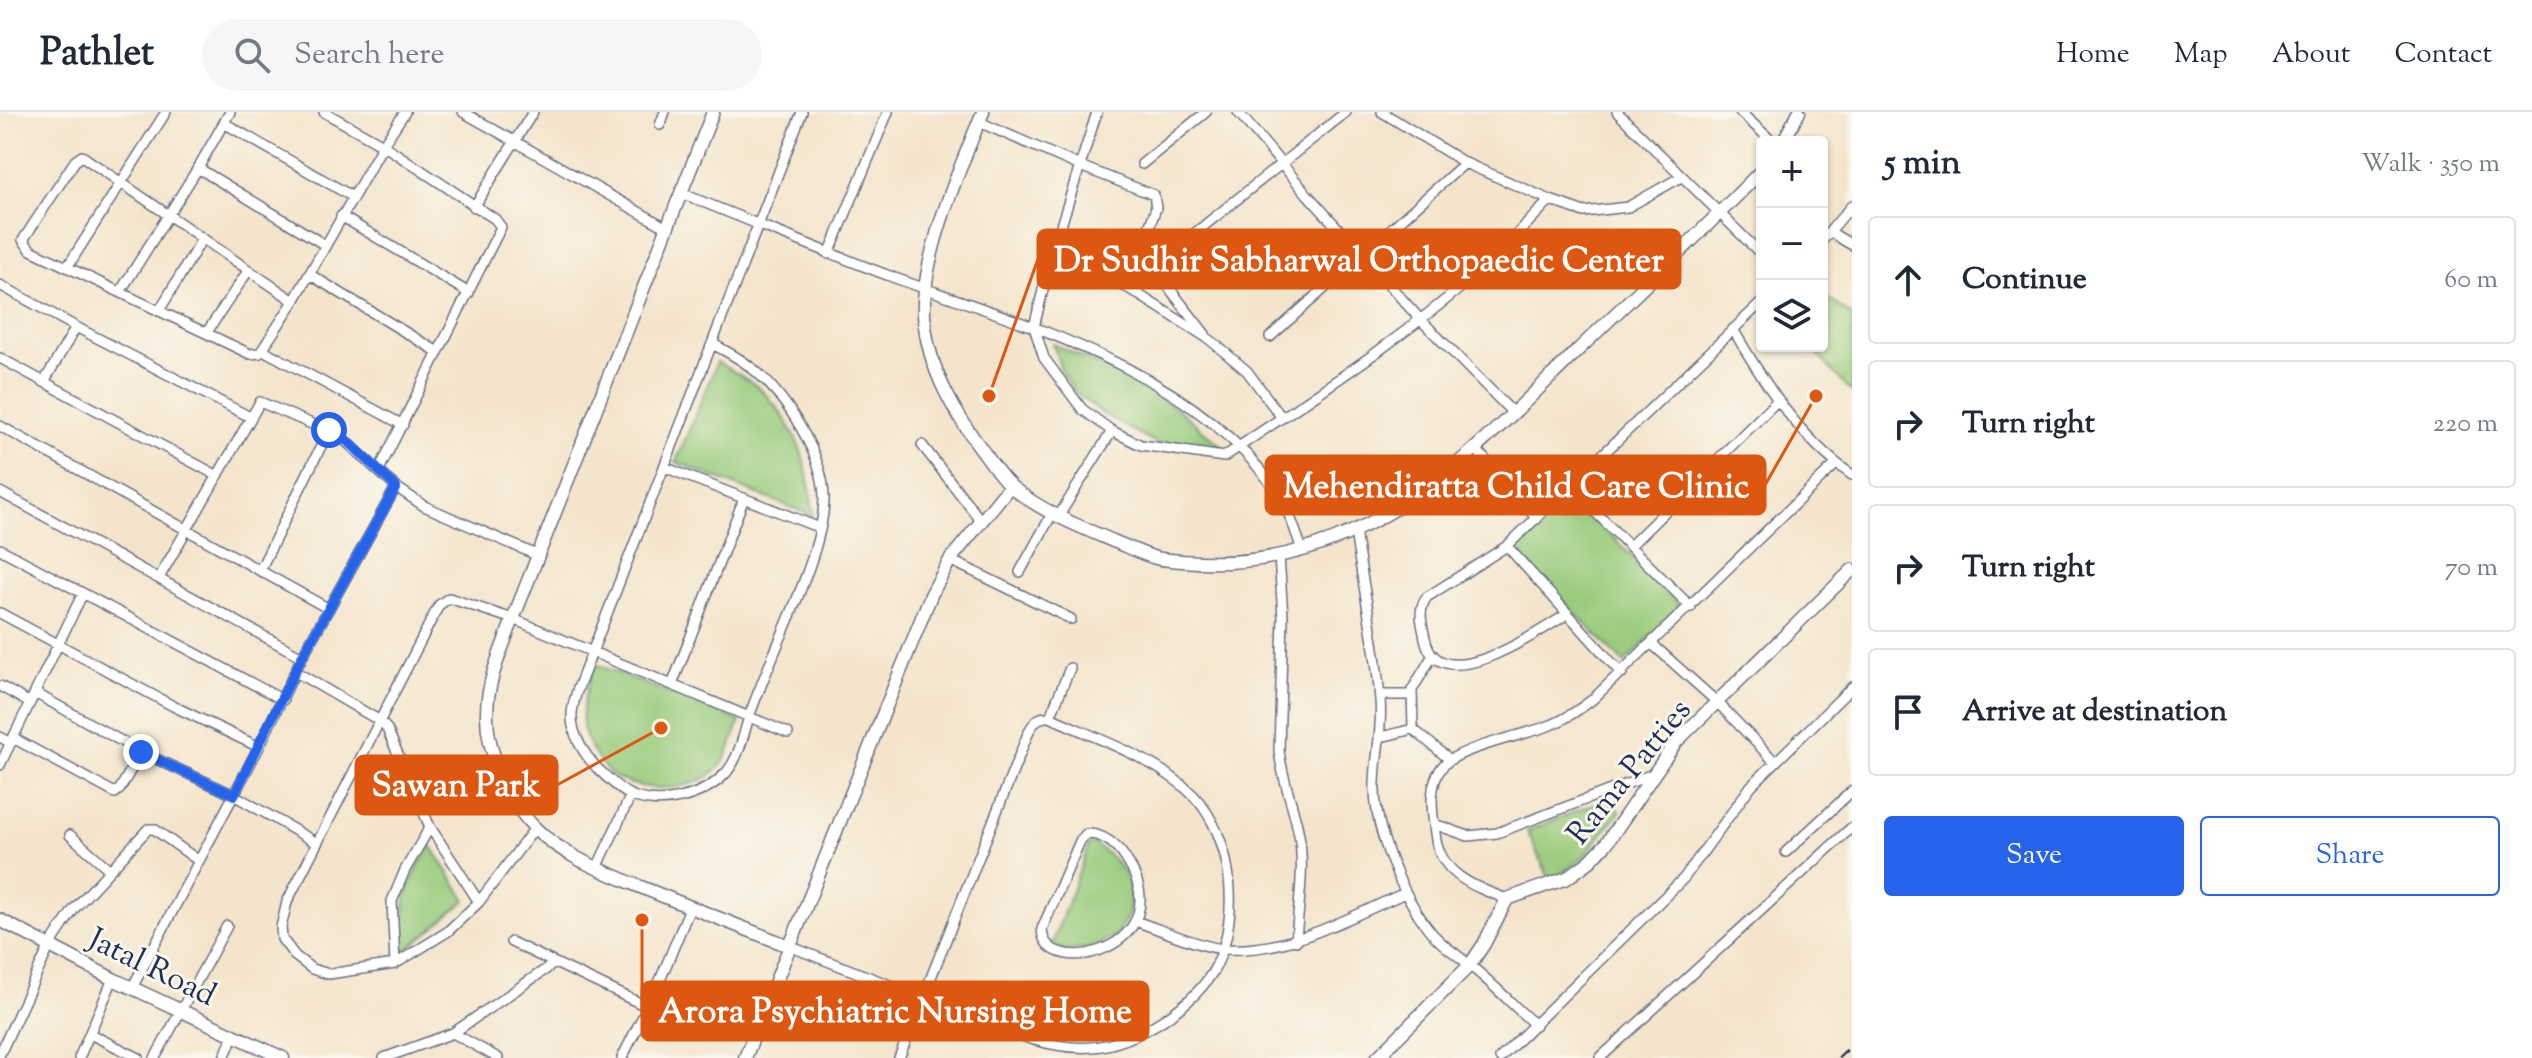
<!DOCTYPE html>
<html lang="en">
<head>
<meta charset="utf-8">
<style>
  :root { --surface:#fff; --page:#f6f6f7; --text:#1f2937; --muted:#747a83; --line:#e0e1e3; --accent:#2563eb }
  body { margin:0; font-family:"Sorts Mill Goudy",serif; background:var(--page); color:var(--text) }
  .controls { position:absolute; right:24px; top:24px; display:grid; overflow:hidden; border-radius:8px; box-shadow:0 2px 6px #0004 }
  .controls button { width:72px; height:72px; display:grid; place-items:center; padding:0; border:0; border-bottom:2px solid var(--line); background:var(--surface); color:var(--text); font:40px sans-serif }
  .stop { position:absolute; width:24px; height:24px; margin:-18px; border:6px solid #2563eb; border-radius:50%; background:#fff }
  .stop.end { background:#2563eb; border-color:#fff; box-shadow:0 2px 8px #0008 }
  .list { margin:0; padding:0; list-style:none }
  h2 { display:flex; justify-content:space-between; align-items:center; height:104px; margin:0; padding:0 32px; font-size:34px }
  h2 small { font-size:26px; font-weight:400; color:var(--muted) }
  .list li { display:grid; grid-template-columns:52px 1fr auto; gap:24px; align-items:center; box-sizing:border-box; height:128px; margin:0 16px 16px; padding:0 16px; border:2px solid var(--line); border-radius:8px }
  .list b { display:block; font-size:30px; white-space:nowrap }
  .list em { font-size:26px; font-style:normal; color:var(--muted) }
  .actions { display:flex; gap:16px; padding:24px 32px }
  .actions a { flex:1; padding:18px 0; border:2px solid var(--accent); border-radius:8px; text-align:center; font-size:28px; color:var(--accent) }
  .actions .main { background:var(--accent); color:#fff }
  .icon { flex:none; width:44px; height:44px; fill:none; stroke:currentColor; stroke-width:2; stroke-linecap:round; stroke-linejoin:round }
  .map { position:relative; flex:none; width:1852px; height:946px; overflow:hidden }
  header { display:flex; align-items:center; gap:48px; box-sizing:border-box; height:112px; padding:0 40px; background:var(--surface); border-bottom:2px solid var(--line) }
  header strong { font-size:38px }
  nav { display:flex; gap:44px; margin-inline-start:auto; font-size:28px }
  .search { width:560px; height:72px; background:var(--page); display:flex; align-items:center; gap:20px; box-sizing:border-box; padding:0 28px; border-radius:44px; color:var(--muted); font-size:30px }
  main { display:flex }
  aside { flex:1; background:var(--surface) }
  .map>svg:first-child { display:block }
  .green { fill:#99cb7b; stroke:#5a7d6c; stroke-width:2 }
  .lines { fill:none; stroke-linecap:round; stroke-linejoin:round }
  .street-casing { stroke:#676e84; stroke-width:12 }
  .secondary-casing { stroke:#676e84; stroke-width:15 }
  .street { stroke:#fff; stroke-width:9 }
  .secondary { stroke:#fff; stroke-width:12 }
  .rail { stroke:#1b2f5e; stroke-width:3; stroke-dasharray:12 6; stroke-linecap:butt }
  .route { stroke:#2563eb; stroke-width:10 }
  .labels { text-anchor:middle; stroke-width:6; stroke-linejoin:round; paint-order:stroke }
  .street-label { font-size:32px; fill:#1b2f5e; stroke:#fbf7ec }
  .leader { fill:none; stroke:#de5710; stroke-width:3 }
  .callout-dot { fill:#de5710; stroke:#fbf7ec; stroke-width:3 }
  .callout { fill:#de5710; stroke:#de5710; stroke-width:3 }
  .callout-label { font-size:34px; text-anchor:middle; font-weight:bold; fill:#fff }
</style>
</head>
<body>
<header>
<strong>Pathlet</strong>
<div class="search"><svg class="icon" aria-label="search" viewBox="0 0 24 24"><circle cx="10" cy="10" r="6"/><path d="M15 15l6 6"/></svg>Search here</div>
<nav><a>Home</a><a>Map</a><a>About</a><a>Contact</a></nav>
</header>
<main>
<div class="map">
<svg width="1852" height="946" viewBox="0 0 1852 946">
  <rect width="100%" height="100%" fill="#fbf7ec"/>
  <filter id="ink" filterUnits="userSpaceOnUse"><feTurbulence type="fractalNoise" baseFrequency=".0125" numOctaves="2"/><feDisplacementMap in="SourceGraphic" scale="16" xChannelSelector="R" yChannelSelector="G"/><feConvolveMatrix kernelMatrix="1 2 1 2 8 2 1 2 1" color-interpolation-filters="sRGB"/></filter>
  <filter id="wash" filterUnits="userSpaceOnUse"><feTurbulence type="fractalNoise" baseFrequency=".006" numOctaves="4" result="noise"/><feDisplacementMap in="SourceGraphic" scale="32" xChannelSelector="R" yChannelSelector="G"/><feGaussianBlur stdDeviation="1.8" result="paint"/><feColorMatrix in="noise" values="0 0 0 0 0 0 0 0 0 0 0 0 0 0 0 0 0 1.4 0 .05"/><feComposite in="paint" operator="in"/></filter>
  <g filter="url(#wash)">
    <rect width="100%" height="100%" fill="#f4e4cb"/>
    <path class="green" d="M 1822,182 L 1852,204 L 1852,280 L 1809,234 L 1822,234 Z
      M 1053,232 L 1131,268 L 1180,299 L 1224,336 L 1156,331 L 1104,303 L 1075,280 L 1061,258 Z
      M 717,250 C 730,258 747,266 759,276 C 798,313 809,352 813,404 L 676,350 Z
      M 1572,383 L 1681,495 L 1624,551 L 1514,439 Z
      M 595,552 L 740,609 C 735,621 731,638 724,649 C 702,681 646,682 615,665 C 604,658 590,637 586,625 C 577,601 588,575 595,552 Z
      M 1611,685 L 1620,700 L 1581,748 L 1550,768 L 1527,719 Z
      M 1090,730 C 1167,773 1124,854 1051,835 Z
      M 430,732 L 466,788 L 402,842 C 402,791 405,777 430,732 Z"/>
  </g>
  <g filter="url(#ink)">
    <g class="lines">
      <g class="street-casing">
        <path id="street" d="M 324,0 L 383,33 L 495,107 L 501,115 L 379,358
          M 463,0 L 667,116
          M 1097,0 L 1051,145 L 1034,215 L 1044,246 L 1082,297 L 1112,319 L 1141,333 L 1224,345 C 1312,285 1401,228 1481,158 C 1505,136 1527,111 1550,88
          M 1238,0 L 1307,82 L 1420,207 L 1513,301
          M 1382,0 L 1465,51 L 1550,88 L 1584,100 L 1628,95 L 1681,65
          M 1617,0 L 1762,143
          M 1740,0 L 1773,30
          M 979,10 L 1080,54 L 1154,83 L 1156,96 L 1128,176
          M 224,11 L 353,85
          M 660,13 L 665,0
          M 1142,52 L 1206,0
          M 198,56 L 325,133
          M 681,81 C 752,110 823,139 895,166 C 1024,212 1192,258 1275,377 C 1288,396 1295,417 1302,438
          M 474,95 L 533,0
          M 341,104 L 469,181
          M 1830,120 L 1852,133
          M 1190,125 L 1346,0
          M 1822,129 L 1852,93
          M 1141,140 L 1205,222
          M 829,142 L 888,0
          M 1051,145 L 1128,176 L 1209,227 L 1247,259 L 1282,306
          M 68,154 L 166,0
          M 309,162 L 438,240
          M 0,173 L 76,215 L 250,305
          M 120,180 L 198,56 L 230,0
          M 294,189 L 82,44 L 75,49 L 23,128 L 31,138 L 250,242 L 260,241 L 294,189 L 383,33 L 405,0
          M 159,199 L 202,127
          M 1733,217 C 1764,271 1799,326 1852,363
          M 207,220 L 248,159
          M 1270,225 L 1465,51
          M 713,232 C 725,239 738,245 749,254 C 784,279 825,345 824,388 C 823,436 787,509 769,554 C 762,571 755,588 749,605 C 743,624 739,646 726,661 C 703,685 661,696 630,683 C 618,677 607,665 597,656 C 584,642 571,622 572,603 C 572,595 575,586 577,579 L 802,0
          M 263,238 L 403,313
          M 0,246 L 218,364
          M 44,270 L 76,215
          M 0,314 L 329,497
          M 922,333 L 982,410
          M 1475,336 L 1537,407
          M 664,355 L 820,416
          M 1570,375 L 1691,495
          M 0,380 L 302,545
          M 1058,405 L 1112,319
          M 1355,419 C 1363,475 1376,532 1380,588 C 1383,619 1374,649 1375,679 C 1376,721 1402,782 1427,815 C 1440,833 1456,841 1472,855 C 1494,873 1514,894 1535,913
          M 1507,434 L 1622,562
          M 1630,434 L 1777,289
          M 0,437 L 283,588
          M 1279,444 L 1283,505 L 1279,638 C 1282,668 1294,694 1299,723 C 1305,757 1298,795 1296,829
          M 950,448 L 1071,507
          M 260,458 L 329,318
          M 1020,460 L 1052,402
          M 159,466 L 260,290 L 340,324 L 396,375 L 424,394 L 539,444
          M 0,501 L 173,594 L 259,635
          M 1567,502 C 1540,519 1438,590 1425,526 C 1422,511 1417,498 1427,485 L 1507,434 L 1762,190
          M 1652,532 L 1718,591 L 1775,650
          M 296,560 L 380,609 L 387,617 L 430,715 L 479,790
          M 672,573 L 744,386
          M 0,574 L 30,591
          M 35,581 L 141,640 L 234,683 L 315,730
          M 1380,583 L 1411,583
          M 1050,605 L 1070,556
          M 1413,617 L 1449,647
          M 0,625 L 11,631
          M 1381,625 L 1413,617 L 1412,578 L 1433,543
          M 13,626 L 115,681 L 120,677 L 141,640
          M 0,653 L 82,483
          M 1434,712 L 1468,724 L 1497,721 L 1653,662
          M 535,716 L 479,790 L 447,820 L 395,852 L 329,862 L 312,857 L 295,844 L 282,827 L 281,815 L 287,790 L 439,493 L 449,486 L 513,507 L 788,621
          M 1086,722 C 1103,721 1117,733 1126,747 C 1184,836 1043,871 1042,817 L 1080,729 Z
          M 70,723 L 110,758
          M 1786,740 L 1852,679
          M 597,756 L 631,683
          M 1507,787 C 1472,774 1439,762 1435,721 C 1432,699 1428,673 1442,655 C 1456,636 1526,623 1551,613 C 1566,607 1580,597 1593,587 L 1836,352
          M 1135,809 C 1157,816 1203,836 1224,837 C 1289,841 1347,806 1405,781
          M 511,830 L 648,895
          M 789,834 C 842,855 895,875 948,895 C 993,913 1044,939 1093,935 C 1137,931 1196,893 1216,854 C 1241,803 1233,724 1193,683 C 1158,647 1095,626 1050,605 C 1038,604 1035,609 1029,619 L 899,946
          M 395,852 L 392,789 L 405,758 L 430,715
          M 132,876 L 259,635 L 302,545 L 396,375
          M 453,921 L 555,851
          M 90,922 L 139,946
          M 0,942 L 50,833 L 74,797 L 148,717 L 154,717 L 199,749
          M 79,946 L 113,867
          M 155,946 L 227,814
          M 224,946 L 234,922
          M 384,946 L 453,921 L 498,946
          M 622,946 L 656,878 L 690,796
          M 1500,946 L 1684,766 L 1751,674 L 1852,575
          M 1600,946 L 1852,715"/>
      </g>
      <g class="secondary-casing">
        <path id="secondary" d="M 713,0 L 513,507 C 502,537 487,568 487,601 C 486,638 509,691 536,717 C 564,744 601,758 636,773 C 687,794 738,814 789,834
          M 983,0 C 961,53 921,145 924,203 C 927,257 956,304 988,346 C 995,356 1003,368 1013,376 C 1043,400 1078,414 1113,429 C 1126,434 1141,442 1156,446 C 1164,448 1173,448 1182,449 C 1242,454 1301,444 1356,418 C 1442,378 1510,304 1577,239 C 1639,179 1702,120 1762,58
          M 1783,30 L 1799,0
          M 0,808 L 113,867 L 283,946
          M 745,946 L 931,483 L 950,448 L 1010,374
          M 1377,946 L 1470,853 L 1484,832 L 1507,787 L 1567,766 L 1590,749 L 1606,732 L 1676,630 L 1852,458"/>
      </g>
      <use href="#street" class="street"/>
      <use href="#secondary" class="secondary"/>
      <path class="rail" d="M 1838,946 L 1852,933"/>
    </g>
  </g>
  <g class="lines" filter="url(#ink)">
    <path class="route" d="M 141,640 L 234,683 L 302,545 L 396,375 L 350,331 L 329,318"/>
  </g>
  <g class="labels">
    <g class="street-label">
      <text transform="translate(1628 659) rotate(-51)" y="11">Rama Patties</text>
      <text transform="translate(153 854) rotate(26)" y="11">Jatal Road</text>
    </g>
  </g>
  <path class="leader" d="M989 284L1038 147M1816 284L1765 373M661 616L557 673M642 808L642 899"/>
  <g class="callout-dot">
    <circle cx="989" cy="284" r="8"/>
    <circle cx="1816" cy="284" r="8"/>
    <circle cx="661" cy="616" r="8"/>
    <circle cx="642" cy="808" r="8"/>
  </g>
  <g class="callout">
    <rect x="1038" y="118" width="642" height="58" rx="8"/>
    <rect x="1266" y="344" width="499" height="58" rx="8"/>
    <rect x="356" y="644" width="201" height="58" rx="8"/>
    <rect x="642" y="870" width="506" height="58" rx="8"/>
  </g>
  <g class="callout-label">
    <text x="1359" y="159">Dr Sudhir Sabharwal Orthopaedic Center</text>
    <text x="1516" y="385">Mehendiratta Child Care Clinic</text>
    <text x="456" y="684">Sawan Park</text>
    <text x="895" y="910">Arora Psychiatric Nursing Home</text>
  </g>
</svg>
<div class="controls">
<button>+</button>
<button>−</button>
<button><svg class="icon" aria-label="layers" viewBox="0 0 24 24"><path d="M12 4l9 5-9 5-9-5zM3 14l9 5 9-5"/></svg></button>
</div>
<div class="stop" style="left:329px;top:318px"></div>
<div class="stop end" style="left:141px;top:640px"></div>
</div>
<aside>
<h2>5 min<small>Walk · 350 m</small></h2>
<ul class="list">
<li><svg class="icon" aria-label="ahead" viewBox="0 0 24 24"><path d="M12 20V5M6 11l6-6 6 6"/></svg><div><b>Continue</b></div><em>60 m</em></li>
<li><svg class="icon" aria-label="right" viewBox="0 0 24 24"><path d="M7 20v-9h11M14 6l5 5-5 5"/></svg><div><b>Turn right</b></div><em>220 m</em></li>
<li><svg class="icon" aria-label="right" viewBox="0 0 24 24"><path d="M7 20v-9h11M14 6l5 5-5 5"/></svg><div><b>Turn right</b></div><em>70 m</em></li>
<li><svg class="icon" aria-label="arrive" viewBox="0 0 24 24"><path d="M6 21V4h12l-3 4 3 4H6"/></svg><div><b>Arrive at destination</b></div></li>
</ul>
<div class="actions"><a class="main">Save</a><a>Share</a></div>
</aside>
</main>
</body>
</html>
